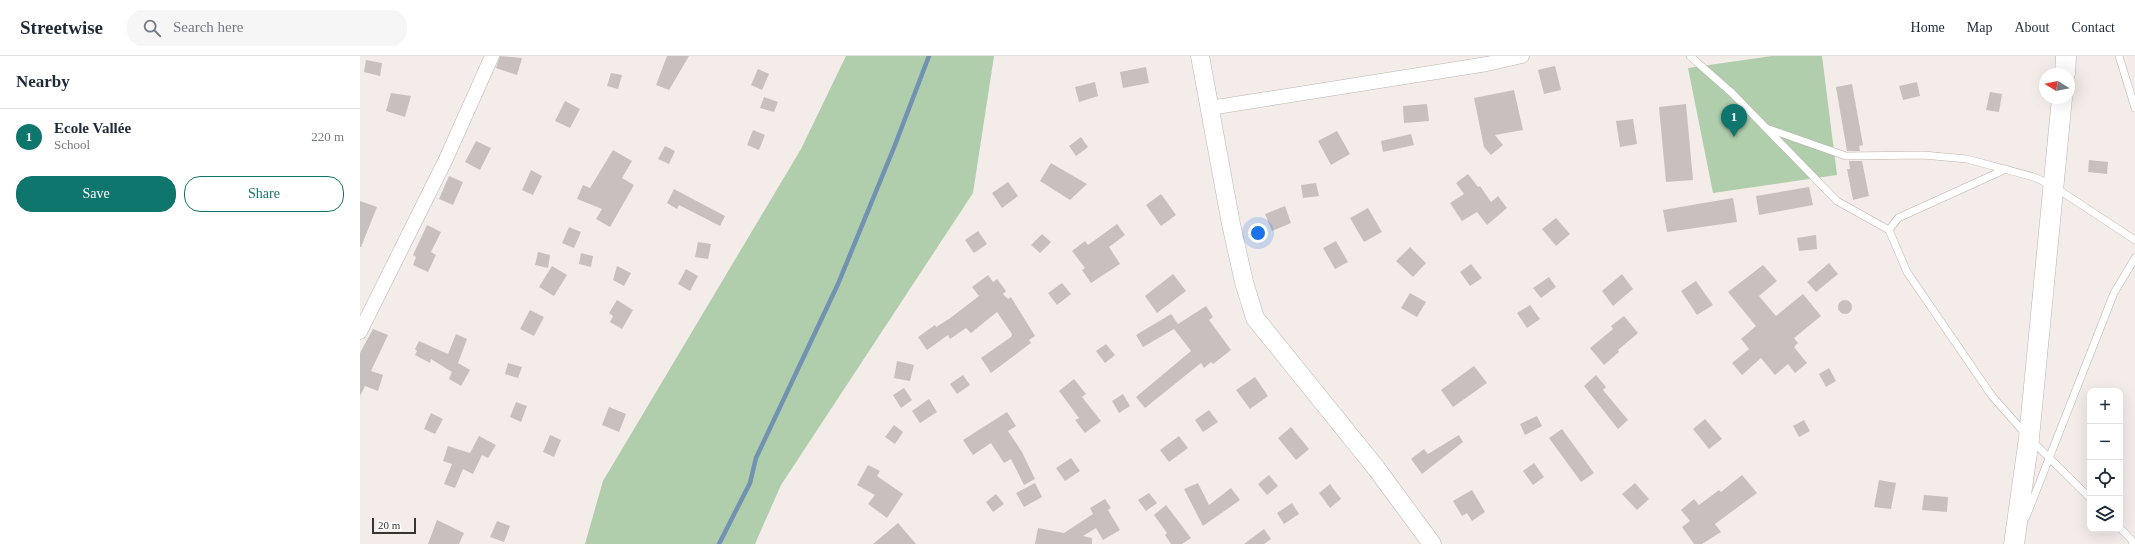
<!DOCTYPE html>
<html lang="en">
<head>
<meta charset="utf-8">
<style>
  :root { --surface:#fff; --page:#f6f6f7; --text:#1f2937; --muted:#747a83; --line:#e0e1e3; --accent:#0f766e }
  body { margin:0; font-family:"Times New Roman",serif; background:var(--page); color:var(--text) }
  .controls { position:absolute; right:12px; bottom:12px; display:grid; overflow:hidden; border-radius:8px; box-shadow:0 4px 16px #0002 }
  .controls button { width:36px; height:36px; display:grid; place-items:center; padding:0; border:0; border-bottom:1px solid var(--line); background:var(--surface); color:var(--text); font:20px sans-serif }
  .compass { position:absolute; left:1679px; top:12px; width:36px; height:36px; border-radius:50%; background:var(--surface); box-shadow:0 4px 16px #0002; rotate:280deg }
  .scale { position:absolute; left:12px; bottom:10px; width:44px; box-sizing:border-box; padding-left:4px; border:2px solid #373433; border-top:0; font-size:11px; line-height:14px; white-space:nowrap; color:#373433; -webkit-text-stroke:3px #fff; paint-order:stroke }
  .you { position:absolute; left:898px; top:177px; width:14px; height:14px; margin:-10px; border:3px solid #fff; border-radius:50%; background:#1a73e8; box-shadow:0 0 0 6px #1a73e833 }
  .badge { display:grid; place-items:center; width:26px; height:26px; border-radius:50%; background:var(--accent); color:#fff; font-size:13px; font-weight:700 }
  .pin { position:absolute; translate:-50% -33px; filter:drop-shadow(0 1px 2px #0008) }
  .pin::after { content:''; position:absolute; top:21px; width:14px; height:12px; background:inherit; clip-path:polygon(0 0,100% 0,50% 100%) }
  .list { margin:0; padding:0; list-style:none }
  h2 { display:flex; justify-content:space-between; align-items:center; height:52px; margin:0; padding:0 16px; font-size:17px }
  h2 small { font-size:13px; font-weight:400; color:var(--muted) }
  .list li { display:grid; grid-template-columns:26px 1fr auto; gap:12px; align-items:center; box-sizing:border-box; height:56px; padding:0 16px; border-top:1px solid var(--line) }
  .list b { display:block; font-size:15px; white-space:nowrap }
  .list p { margin:0; font-size:13px; white-space:nowrap; color:var(--muted) }
  .list em { font-size:13px; font-style:normal; color:var(--muted) }
  .actions { display:flex; gap:8px; padding:12px 16px }
  .actions a { flex:1; padding:9px 0; border:1px solid var(--accent); border-radius:16px; text-align:center; font-size:14px; color:var(--accent) }
  .actions .main { background:var(--accent); color:#fff }
  .icon { flex:none; width:22px; height:22px; fill:none; stroke:currentColor; stroke-width:2; stroke-linecap:round; stroke-linejoin:round }
  .map { position:relative; flex:none; width:1775px; height:488px; overflow:hidden }
  header { display:flex; align-items:center; gap:24px; box-sizing:border-box; height:56px; padding:0 20px; background:var(--surface); border-bottom:1px solid var(--line) }
  header strong { font-size:19px }
  nav { display:flex; gap:22px; margin-inline-start:auto; font-size:14px }
  .search { width:280px; height:36px; background:var(--page); display:flex; align-items:center; gap:10px; box-sizing:border-box; padding:0 14px; border-radius:16px; color:var(--muted); font-size:15px }
  main { display:flex }
  aside { flex:1; background:var(--surface) }
  .map>svg:first-child { display:block }
  .green { fill:#b0cdac }
  .lines { fill:none; stroke-linecap:round; stroke-linejoin:round }
  .stream { stroke:#7292b1; stroke-width:4.5 }
  .building { fill:#c8c0be }
  .service-casing { stroke:#bab3b0; stroke-width:8 }
  .minor-casing { stroke:#bab3b0; stroke-width:15 }
  .tertiary-casing { stroke:#bab3b0; stroke-width:19 }
  .secondary-casing { stroke:#bab3b0; stroke-width:21 }
  .service { stroke:#fff; stroke-width:7 }
  .minor { stroke:#fff; stroke-width:14 }
  .tertiary { stroke:#fff; stroke-width:18 }
  .secondary { stroke:#fff; stroke-width:20 }
</style>
</head>
<body>
<header>
<strong>Streetwise</strong>
<div class="search"><svg class="icon" aria-label="search" viewBox="0 0 24 24"><circle cx="10" cy="10" r="6"/><path d="M15 15l6 6"/></svg>Search here</div>
<nav><a>Home</a><a>Map</a><a>About</a><a>Contact</a></nav>
</header>
<main>
<aside>
<h2>Nearby<small></small></h2>
<ul class="list">
<li><span class="badge">1</span><div><b>Ecole Vallée</b><p>School</p></div><em>220 m</em></li>
</ul>
<div class="actions"><a class="main">Save</a><a>Share</a></div>
</aside>
<div class="map">
<svg width="1775" height="488" viewBox="0 0 1775 488">
  <rect width="100%" height="100%" fill="#f3ece9"/>
  <path class="green" d="M 486,0 L 634,0 L 613,137 L 421,429 L 395,488 L 225,488 L 243,425 L 441,93 Z
    M 1412,0 L 1462,0 L 1477,119 L 1353,137 L 1328,12 Z"/>
  <g class="lines">
    <path class="stream" d="M 359,488 L 390,427 L 396,402 L 478,228 L 535,89 L 569,0"/>
  </g>
  <path class="building" d="M 140,0 L 162,2 L 157,19 L 136,12 Z
    M 307,0 L 329,0 L 309,34 L 296,29 Z
    M 6,4 L 22,7 L 20,20 L 4,16 Z
    M 1195,10 L 1201,34 L 1184,38 L 1178,14 Z
    M 786,11 L 789,27 L 763,32 L 760,16 Z
    M 398,13 L 409,18 L 402,34 L 391,29 Z
    M 251,17 L 262,19 L 258,33 L 247,30 Z
    M 735,26 L 738,40 L 719,46 L 715,31 Z
    M 1557,26 L 1560,40 L 1543,44 L 1539,30 Z
    M 1492,28 L 1503,89 L 1499,90 L 1500,95 L 1487,95 L 1476,31 Z
    M 1154,34 L 1163,74 L 1135,79 L 1143,89 L 1131,99 L 1124,91 L 1114,42 Z
    M 1630,36 L 1642,38 L 1639,56 L 1626,54 Z
    M 31,37 L 51,40 L 45,61 L 26,55 Z
    M 404,41 L 418,46 L 414,56 L 400,52 Z
    M 205,45 L 220,53 L 210,72 L 195,65 Z
    M 1067,48 L 1069,65 L 1044,67 L 1043,50 Z
    M 1326,48 L 1333,124 L 1306,126 L 1299,51 Z
    M 1273,63 L 1277,88 L 1260,91 L 1256,65 Z
    M 393,74 L 405,79 L 399,94 L 387,89 Z
    M 977,75 L 990,98 L 971,109 L 958,85 Z
    M 1051,78 L 1054,89 L 1023,96 L 1021,85 Z
    M 721,81 L 728,91 L 716,100 L 709,90 Z
    M 116,85 L 131,92 L 120,114 L 105,106 Z
    M 305,90 L 315,95 L 309,108 L 298,103 Z
    M 253,94 L 272,105 L 262,122 L 274,129 L 250,171 L 236,163 L 242,153 L 217,143 L 223,129 L 230,132 Z
    M 1729,104 L 1748,106 L 1747,118 L 1728,116 Z
    M 1489,105 L 1502,105 L 1509,140 L 1493,144 L 1487,113 L 1490,113 Z
    M 691,107 L 727,128 L 710,144 L 680,125 Z
    M 171,114 L 182,120 L 173,139 L 162,134 Z
    M 1108,118 L 1118,131 L 1120,130 L 1131,146 L 1138,140 L 1147,152 L 1127,169 L 1117,156 L 1102,165 L 1090,147 L 1104,138 L 1096,127 Z
    M 89,120 L 103,126 L 93,149 L 79,143 Z
    M 648,126 L 658,140 L 642,152 L 632,137 Z
    M 956,127 L 959,140 L 943,142 L 941,129 Z
    M 1449,131 L 1453,149 L 1399,159 L 1396,140 Z
    M 314,133 L 365,160 L 360,170 L 319,149 L 317,153 L 307,147 Z
    M 801,138 L 816,159 L 801,170 L 786,149 Z
    M 1373,142 L 1377,166 L 1307,176 L 1303,154 Z
    M 0,145 L 17,151 L 1,191 L 0,191 Z
    M 925,150 L 931,167 L 912,175 L 905,158 Z
    M 1008,152 L 1022,176 L 1004,186 L 990,162 Z
    M 1196,162 L 1210,178 L 1196,190 L 1182,173 Z
    M 757,168 L 765,179 L 749,191 L 760,208 L 731,227 L 722,214 L 725,212 L 712,195 L 725,185 L 728,189 Z
    M 67,169 L 81,176 L 71,196 L 76,199 L 68,216 L 53,209 L 56,201 L 53,199 Z
    M 209,171 L 221,176 L 214,192 L 202,187 Z
    M 618,175 L 627,188 L 614,197 L 605,184 Z
    M 682,178 L 691,186 L 680,197 L 671,189 Z
    M 1456,179 L 1457,193 L 1439,195 L 1437,182 Z
    M 976,185 L 988,206 L 975,213 L 963,192 Z
    M 338,186 L 351,188 L 348,203 L 335,201 Z
    M 1050,191 L 1066,207 L 1053,221 L 1036,205 Z
    M 178,196 L 190,199 L 188,212 L 175,209 Z
    M 221,197 L 233,200 L 231,211 L 219,208 Z
    M 1469,207 L 1478,218 L 1456,236 L 1447,226 Z
    M 1111,208 L 1122,222 L 1110,230 L 1100,216 Z
    M 1403,209 L 1417,225 L 1399,240 L 1416,260 L 1443,238 L 1461,260 L 1434,282 L 1438,287 L 1434,291 L 1447,307 L 1435,317 L 1428,308 L 1415,319 L 1401,302 L 1382,319 L 1372,307 L 1389,293 L 1381,283 L 1396,270 L 1368,236 Z
    M 192,210 L 207,219 L 194,240 L 179,231 Z
    M 257,210 L 271,217 L 264,230 L 253,224 Z
    M 326,213 L 338,220 L 330,235 L 318,228 Z
    M 813,218 L 826,235 L 797,257 L 785,240 Z
    M 1262,218 L 1273,233 L 1253,250 L 1242,235 Z
    M 628,219 L 633,226 L 637,223 L 646,235 L 643,238 L 648,243 L 651,241 L 675,280 L 669,284 L 671,287 L 631,317 L 621,302 L 651,281 L 652,278 L 637,256 L 611,277 L 606,272 L 590,283 L 588,279 L 567,294 L 558,281 L 575,269 L 576,271 L 589,263 L 619,240 L 612,231 Z
    M 1189,221 L 1196,231 L 1181,242 L 1173,232 Z
    M 1336,225 L 1353,249 L 1337,259 L 1321,235 Z
    M 702,227 L 711,238 L 697,249 L 688,237 Z
    M 1050,237 L 1066,246 L 1057,261 L 1041,252 Z
    M 257,244 L 273,254 L 262,273 L 250,266 L 253,260 L 249,257 Z
    M1478 251a7 7 0 1 1 14 0a7 7 0 1 1-14 0Z
    M 1170,249 L 1180,263 L 1167,272 L 1157,257 Z
    M 846,250 L 853,261 L 849,264 L 871,294 L 853,308 L 851,306 L 844,312 L 841,307 L 785,352 L 776,341 L 831,295 L 814,273 L 783,291 L 776,279 L 811,258 L 818,268 Z
    M 170,254 L 184,261 L 174,280 L 160,273 Z
    M 1264,260 L 1278,277 L 1258,294 L 1259,296 L 1244,309 L 1230,292 L 1253,273 L 1251,270 Z
    M 13,273 L 28,279 L 11,315 L 23,319 L 18,335 L 5,330 L 0,340 L 0,297 Z
    M 96,278 L 107,283 L 98,307 L 110,314 L 101,330 L 89,323 L 92,316 L 71,303 L 70,307 L 55,299 L 57,295 L 55,293 L 59,285 L 88,298 Z
    M 746,288 L 755,299 L 745,307 L 736,295 Z
    M 537,305 L 554,309 L 550,325 L 534,322 Z
    M 148,307 L 162,311 L 158,322 L 145,318 Z
    M 1114,310 L 1127,327 L 1093,351 L 1081,334 Z
    M 1469,312 L 1476,325 L 1466,331 L 1459,318 Z
    M 603,319 L 610,329 L 597,338 L 590,328 Z
    M 1236,319 L 1246,331 L 1243,334 L 1268,364 L 1258,373 L 1224,330 Z
    M 895,321 L 908,340 L 890,353 L 876,334 Z
    M 714,323 L 726,338 L 722,341 L 741,365 L 725,377 L 715,364 L 719,362 L 699,335 Z
    M 544,332 L 552,344 L 541,352 L 533,339 Z
    M 763,338 L 770,350 L 759,357 L 752,345 Z
    M 569,343 L 577,356 L 560,367 L 552,355 Z
    M 156,346 L 167,350 L 161,366 L 150,361 Z
    M 249,351 L 266,358 L 259,376 L 242,369 Z
    M 849,354 L 858,366 L 843,376 L 835,364 Z
    M 647,356 L 656,370 L 648,375 L 662,396 L 675,423 L 664,429 L 651,403 L 644,407 L 631,387 L 613,399 L 603,384 Z
    M 71,357 L 83,363 L 75,378 L 64,373 Z
    M 1177,360 L 1182,370 L 1165,379 L 1160,368 Z
    M 1345,363 L 1362,383 L 1349,393 L 1333,373 Z
    M 1444,364 L 1450,375 L 1439,381 L 1433,370 Z
    M 534,369 L 543,376 L 535,388 L 525,381 Z
    M 931,371 L 949,393 L 936,404 L 918,382 Z
    M 1202,373 L 1234,417 L 1221,426 L 1189,382 Z
    M 190,379 L 201,384 L 194,401 L 183,396 Z
    M 1099,379 L 1103,386 L 1062,418 L 1051,403 L 1064,393 L 1068,398 Z
    M 119,380 L 136,389 L 128,402 L 122,399 L 113,418 L 103,413 L 95,432 L 84,428 L 92,408 L 83,405 L 88,390 L 110,397 Z
    M 819,380 L 828,392 L 809,406 L 800,394 Z
    M 711,402 L 720,415 L 705,425 L 696,412 Z
    M 1174,407 L 1184,421 L 1173,429 L 1163,415 Z
    M 508,409 L 520,415 L 517,420 L 543,438 L 527,462 L 508,448 L 515,439 L 497,429 Z
    M 909,419 L 918,430 L 907,439 L 898,428 Z
    M 1382,419 L 1397,437 L 1355,468 L 1361,476 L 1342,488 L 1334,488 L 1322,471 L 1330,465 L 1321,454 L 1334,443 L 1339,449 L 1359,434 L 1361,436 Z
    M 1519,424 L 1536,427 L 1531,453 L 1514,451 Z
    M 675,427 L 682,441 L 664,451 L 656,437 Z
    M 838,427 L 849,449 L 871,432 L 880,444 L 843,470 L 824,433 Z
    M 1275,427 L 1289,443 L 1277,454 L 1262,438 Z
    M 970,428 L 981,443 L 970,452 L 959,437 Z
    M 1112,434 L 1125,456 L 1112,465 L 1107,457 L 1102,460 L 1093,445 Z
    M 789,437 L 797,447 L 786,455 L 778,444 Z
    M 636,438 L 644,448 L 633,456 L 626,446 Z
    M 1564,439 L 1588,441 L 1587,456 L 1562,454 Z
    M 745,443 L 751,452 L 748,454 L 760,474 L 743,484 L 736,472 L 723,480 L 732,482 L 732,488 L 675,488 L 678,472 L 704,477 L 733,458 L 730,452 Z
    M 932,447 L 939,458 L 924,468 L 917,457 Z
    M 806,449 L 831,482 L 822,488 L 811,488 L 805,479 L 807,477 L 794,459 Z
    M 77,464 L 104,477 L 99,488 L 68,488 Z
    M 137,465 L 150,470 L 144,486 L 130,481 Z
    M 538,467 L 556,488 L 513,488 Z
    M 904,473 L 911,483 L 904,488 L 884,488 Z"/>
  <g class="lines">
    <g class="service-casing">
      <path id="service" d="M 1330,0 L 1372,37 L 1477,145 L 1529,174 L 1547,216 L 1632,340 L 1669,382 L 1730,442
        M 1759,0 L 1775,52
        M 1409,73 L 1486,100 L 1563,99 L 1607,103 L 1674,121 L 1693,130 L 1775,184
        M 1529,174 L 1538,162 L 1646,113
        M 1666,461 L 1754,237 L 1775,202
        M 1760,472 L 1771,483 L 1773,488"/>
    </g>
    <g class="minor-casing">
      <path id="minor" d="M 850,52 L 1127,8 L 1162,0
        M 0,276 L 86,103 L 132,0"/>
    </g>
    <g class="tertiary-casing">
      <path id="tertiary" d="M 840,0 L 871,168 L 884,226 L 895,262 L 1016,412 L 1072,488"/>
    </g>
    <g class="secondary-casing">
      <path id="secondary" d="M 1705,18 L 1706,0
        M 1654,488 L 1669,382 L 1702,42"/>
    </g>
    <use href="#service" class="service"/>
    <use href="#minor" class="minor"/>
    <use href="#tertiary" class="tertiary"/>
    <use href="#secondary" class="secondary"/>
  </g>
</svg>
<div class="controls">
<button>+</button>
<button>−</button>
<button><svg class="icon" aria-label="locate" viewBox="0 0 24 24"><circle cx="12" cy="12" r="6"/><path d="M12 2v4M12 18v4M2 12h4M18 12h4"/></svg></button>
<button><svg class="icon" aria-label="layers" viewBox="0 0 24 24"><path d="M12 4l9 5-9 5-9-5zM3 14l9 5 9-5"/></svg></button>
</div>
<svg class="compass" viewBox="-18 -18 36 36"><path d="M0-13l5 13h-10z" fill="#e53935"/><path d="M0 13l5-13h-10z" fill="#747a83"/></svg>
<div class="scale">20 m</div>
<div class="you"></div>
<div class="pin badge" style="left:1374px;top:81px">1</div>
</div>
</main>
</body>
</html>
